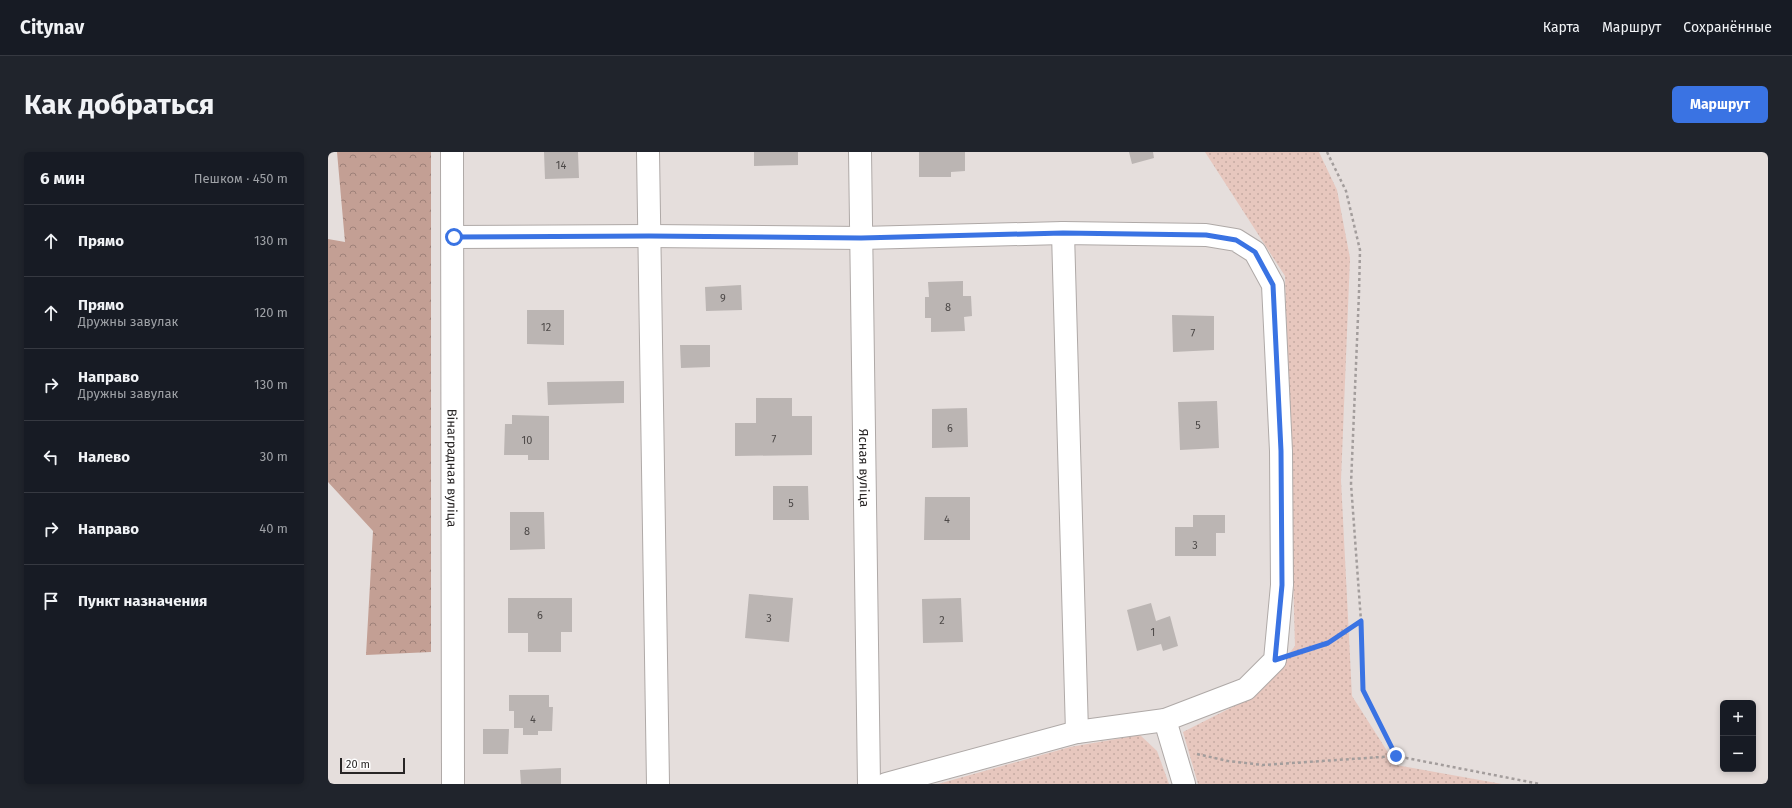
<!DOCTYPE html>
<html lang="ru">
<head>
<meta charset="utf-8">
<style>
  :root { --surface:#171b24; --page:#20242c; --text:#f1f3f6; --muted:#9ea1a6; --line:#363941; --accent:#3a73e3 }
  body { margin:0; font-family:"Fira Sans",sans-serif; background:var(--page); color:var(--text) }
  .controls { position:absolute; right:12px; bottom:12px; display:grid; overflow:hidden; border-radius:6px; box-shadow:0 2px 6px #0003 }
  .controls button { width:36px; height:36px; display:grid; place-items:center; padding:0; border:0; border-bottom:1px solid var(--line); background:var(--surface); color:var(--text); font:20px sans-serif }
  .scale { position:absolute; left:12px; bottom:10px; width:65px; box-sizing:border-box; padding-left:4px; border:2px solid #282525; border-top:0; font-size:11px; line-height:14px; white-space:nowrap; color:#282525; -webkit-text-stroke:3px #fff; paint-order:stroke }
  .stop { position:absolute; width:12px; height:12px; margin:-9px; border:3px solid #3a73e3; border-radius:50%; background:#fff }
  .stop.end { background:#3a73e3; border-color:#fff; box-shadow:0 1px 4px #0008 }
  .list { margin:0; padding:0; list-style:none }
  h2 { display:flex; justify-content:space-between; align-items:center; height:52px; margin:0; padding:0 16px; font-size:17px }
  h2 small { font-size:13px; font-weight:400; color:var(--muted) }
  .list li { display:grid; grid-template-columns:26px 1fr auto; gap:12px; align-items:center; box-sizing:border-box; height:72px; padding:0 16px; border-top:1px solid var(--line) }
  .list b { display:block; font-size:15px; white-space:nowrap }
  .list p { margin:0; font-size:13px; white-space:nowrap; color:var(--muted) }
  .list em { font-size:13px; font-style:normal; color:var(--muted) }
  .icon { flex:none; width:22px; height:22px; fill:none; stroke:currentColor; stroke-width:2; stroke-linecap:round; stroke-linejoin:round }
  .map { position:relative; flex:none; width:1440px; height:632px; overflow:hidden; border-radius:6px }
  header { display:flex; align-items:center; gap:24px; box-sizing:border-box; height:56px; padding:0 20px; background:var(--surface); border-bottom:1px solid var(--line) }
  header strong { font-size:19px }
  nav { display:flex; gap:22px; margin-inline-start:auto; font-size:14px }
  .intro { display:flex; align-items:center; justify-content:space-between; box-sizing:border-box; height:96px; padding:0 24px }
  h1 { margin:0; font-size:28px }
  .button { padding:10px 18px; border-radius:6px; background:var(--accent); color:#fff; font-size:14px; font-weight:700 }
  main { display:flex; gap:24px; padding:0 24px }
  aside { flex:1; background:var(--surface); border-radius:6px; box-shadow:0 2px 6px #0003 }
  .map>svg:first-child { display:block }
  .grass { fill:url(#grass-dots) }
  .forest { fill:url(#forest-crowns) }
  .building { fill:#bbb5b3 }
  .lines { fill:none; stroke-linecap:round; stroke-linejoin:round }
  .minor-casing { stroke:#afa9a7; stroke-width:24 }
  .path { stroke:#a39d9c; stroke-width:2.5; stroke-dasharray:3 3; stroke-linecap:butt }
  .minor { stroke:#fff; stroke-width:22 }
  .route { stroke:#3a73e3; stroke-width:5 }
  .labels { text-anchor:middle; stroke-width:3.5; stroke-linejoin:round; paint-order:stroke }
  .number-label { font-size:11px; fill:#4d4948 }
  .street-label { font-size:13px; fill:#282525; stroke:#fff }
</style>
</head>
<body>
<header>
<strong>Citynav</strong>
<nav><a>Карта</a><a>Маршрут</a><a>Сохранённые</a></nav>
</header>
<div class="intro"><h1>Как добраться</h1><a class="button">Маршрут</a></div>
<main>
<aside>
<h2>6 мин<small>Пешком · 450 m</small></h2>
<ul class="list">
<li><svg class="icon" aria-label="ahead" viewBox="0 0 24 24"><path d="M12 20V5M6 11l6-6 6 6"/></svg><div><b>Прямо</b></div><em>130 m</em></li>
<li><svg class="icon" aria-label="ahead" viewBox="0 0 24 24"><path d="M12 20V5M6 11l6-6 6 6"/></svg><div><b>Прямо</b><p>Дружны завулак</p></div><em>120 m</em></li>
<li><svg class="icon" aria-label="right" viewBox="0 0 24 24"><path d="M7 20v-9h11M14 6l5 5-5 5"/></svg><div><b>Направо</b><p>Дружны завулак</p></div><em>130 m</em></li>
<li><svg class="icon" aria-label="left" viewBox="0 0 24 24"><path d="M17 20v-9H6M10 6l-5 5 5 5"/></svg><div><b>Налево</b></div><em>30 m</em></li>
<li><svg class="icon" aria-label="right" viewBox="0 0 24 24"><path d="M7 20v-9h11M14 6l5 5-5 5"/></svg><div><b>Направо</b></div><em>40 m</em></li>
<li><svg class="icon" aria-label="arrive" viewBox="0 0 24 24"><path d="M6 21V4h12l-3 4 3 4H6"/></svg><div><b>Пункт назначения</b></div></li>
</ul>
</aside>
<div class="map">
<svg width="1440" height="632" viewBox="0 0 1440 632">
  <defs>
    <pattern id="grass-dots" width="8" height="8" patternUnits="userSpaceOnUse"><rect width="8" height="8" fill="#e7c7be"/><path d="M2 2h.1M6 6h.1" fill="none" stroke="#c6aba3" stroke-width="1.8" stroke-linecap="round"/></pattern>
    <pattern id="forest-crowns" width="20" height="18" patternUnits="userSpaceOnUse"><rect width="20" height="18" fill="#c39f94"/><path d="M2 6a3 3 0 1 1 6 0M12 15a3 3 0 1 1 6 0" fill="none" stroke="#9e8179"/></pattern>
  </defs>
  <rect width="100%" height="100%" fill="#e5dedc"/>
  <path class="grass" d="M 877,0 L 991,0 L 1009,38 L 1022,106 L 1013,328 L 1024,544 L 1068,613 L 1174,632 L 870,632 L 855,580 L 928,543 L 967,494 L 957,124 Z
    M 812,583 L 829,599 L 841,632 L 610,632 L 742,595 Z"/>
  <path class="forest" d="M 9,0 L 103,0 L 103,500 L 38,503 L 45,379 L 0,330 L 0,87 L 17,90 Z"/>
  <path class="building" d="M 216,0 L 250,0 L 251,26 L 217,27 Z
    M 426,0 L 470,0 L 470,13 L 426,14 Z
    M 591,0 L 637,0 L 637,19 L 623,20 L 623,25 L 591,25 Z
    M 801,0 L 825,0 L 826,6 L 804,12 Z
    M 635,129 L 635,144 L 643,144 L 644,164 L 636,165 L 637,179 L 603,180 L 603,166 L 597,166 L 597,145 L 601,145 L 600,130 Z
    M 413,133 L 414,158 L 378,159 L 377,135 Z
    M 199,158 L 236,158 L 236,193 L 199,192 Z
    M 844,163 L 886,164 L 886,198 L 845,200 Z
    M 352,193 L 382,193 L 382,215 L 353,216 Z
    M 296,229 L 296,251 L 220,253 L 219,230 Z
    M 428,246 L 464,246 L 464,264 L 484,264 L 484,303 L 407,304 L 407,271 L 428,271 Z
    M 889,249 L 891,296 L 852,298 L 850,250 Z
    M 639,256 L 640,295 L 604,296 L 604,257 Z
    M 184,263 L 221,264 L 221,308 L 200,308 L 200,303 L 176,303 L 177,272 L 184,272 Z
    M 445,334 L 480,334 L 481,368 L 445,368 Z
    M 597,345 L 642,345 L 642,388 L 596,388 Z
    M 182,360 L 216,360 L 217,397 L 182,398 Z
    M 865,363 L 897,363 L 897,381 L 888,381 L 888,404 L 847,404 L 847,375 L 865,375 Z
    M 421,442 L 465,446 L 461,490 L 417,486 Z
    M 180,446 L 244,446 L 244,480 L 233,480 L 233,500 L 200,500 L 200,481 L 180,481 Z
    M 633,446 L 635,490 L 595,491 L 594,447 Z
    M 823,451 L 828,469 L 842,464 L 850,494 L 835,499 L 833,492 L 809,499 L 799,458 Z
    M 181,543 L 221,543 L 221,555 L 225,555 L 224,579 L 210,579 L 210,583 L 195,583 L 195,576 L 186,576 L 186,559 L 181,559 Z
    M 155,577 L 181,577 L 180,602 L 155,602 Z
    M 233,616 L 233,632 L 193,632 L 192,618 Z"/>
  <g class="lines">
    <g class="minor-casing">
      <g id="minor">
        <path id="s1" d="M 124,0 L 125,632"/>
        <path d="M 320,0 L 330,632"/>
        <path id="s2" d="M 532,0 L 541,632"/>
        <path d="M 735,81 L 749,580"/>
        <path d="M 125,85 L 321,84 L 533,86 L 735,81 L 878,83 L 908,88 L 927,100 L 945,133 L 953,299 L 954,433 L 947,508 L 918,537 L 837,568 L 749,580 L 558,632"/>
        <path d="M 837,568 L 856,632"/>
      </g>
    </g>
    <path class="path" d="M 999,0 L 1018,39 L 1032,98 L 1031,141 L 1023,332 L 1033,469 L 1035,538 L 1068,604
      M 970,501 L 1000,491 L 1032,469
      M 869,602 L 900,609 L 935,613 L 1068,604 L 1212,632"/>
    <use href="#minor" class="minor"/>
  </g>
  <g class="lines">
    <path class="route" d="M 126,85 L 321,84 L 533,86 L 735,81 L 878,83 L 908,88 L 927,100 L 945,133 L 953,299 L 954,433 L 947,508 L 1000,491 L 1033,469 L 1035,538 L 1068,604"/>
  </g>
  <g class="labels">
    <g class="number-label">
      <text x="233" y="17">14</text>
      <text x="395" y="150">9</text>
      <text x="620" y="159">8</text>
      <text x="218" y="179">12</text>
      <text x="865" y="185">7</text>
      <text x="870" y="277">5</text>
      <text x="622" y="280">6</text>
      <text x="446" y="291">7</text>
      <text x="199" y="292">10</text>
      <text x="463" y="355">5</text>
      <text x="619" y="371">4</text>
      <text x="199" y="383">8</text>
      <text x="867" y="397">3</text>
      <text x="212" y="467">6</text>
      <text x="441" y="470">3</text>
      <text x="614" y="472">2</text>
      <text x="825" y="484">1</text>
      <text x="205" y="571">4</text>
    </g>
    <g class="street-label">
      <text dy="5" stroke="none"><textPath href="#s1" startOffset="316">Вінаградная вуліца</textPath></text>
      <text dy="5" stroke="none"><textPath href="#s2" startOffset="316">Ясная вуліца</textPath></text>
    </g>
  </g>
</svg>
<div class="controls">
<button>+</button>
<button>−</button>
</div>
<div class="scale">20 m</div>
<div class="stop" style="left:126px;top:85px"></div>
<div class="stop end" style="left:1068px;top:604px"></div>
</div>
</main>
</body>
</html>
